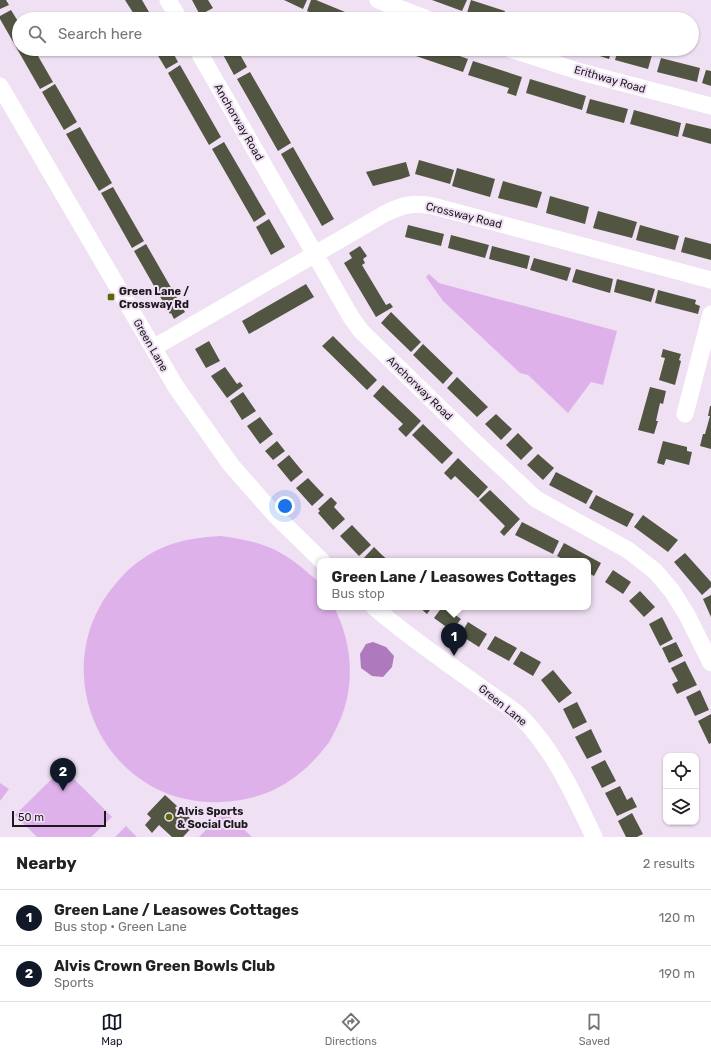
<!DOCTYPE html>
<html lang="en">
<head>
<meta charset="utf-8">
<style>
  :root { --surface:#fff; --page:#f2f2f2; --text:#222; --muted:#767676; --line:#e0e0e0; --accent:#111827 }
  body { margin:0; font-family:Rubik,sans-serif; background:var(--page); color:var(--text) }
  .controls { position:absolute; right:12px; bottom:12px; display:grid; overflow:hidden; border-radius:8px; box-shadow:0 1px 3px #0004 }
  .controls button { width:36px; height:36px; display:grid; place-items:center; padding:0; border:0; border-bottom:1px solid var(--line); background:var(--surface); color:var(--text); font:20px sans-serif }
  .scale { position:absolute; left:12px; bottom:10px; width:94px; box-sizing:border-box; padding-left:4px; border:2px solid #1d181e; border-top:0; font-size:11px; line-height:14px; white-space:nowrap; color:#1d181e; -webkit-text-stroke:3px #efe0f3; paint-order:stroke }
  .you { position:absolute; left:285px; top:506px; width:14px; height:14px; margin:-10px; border:3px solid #fff; border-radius:50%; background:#1a73e8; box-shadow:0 0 0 6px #1a73e833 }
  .badge { display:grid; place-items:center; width:26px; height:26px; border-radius:50%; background:var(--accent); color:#fff; font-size:13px; font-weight:700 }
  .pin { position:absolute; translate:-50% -33px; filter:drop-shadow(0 1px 2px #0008) }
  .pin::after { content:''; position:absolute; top:21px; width:14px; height:12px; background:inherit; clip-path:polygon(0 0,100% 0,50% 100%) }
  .popup { position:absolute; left:317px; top:558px; width:274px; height:52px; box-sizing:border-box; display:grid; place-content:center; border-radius:8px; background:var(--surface); filter:drop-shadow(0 1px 3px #0005); font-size:13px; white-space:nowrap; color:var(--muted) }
  .popup b { font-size:15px; color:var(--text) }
  .popup::after { content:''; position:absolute; left:50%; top:100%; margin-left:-8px; border:8px solid transparent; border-top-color:var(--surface) }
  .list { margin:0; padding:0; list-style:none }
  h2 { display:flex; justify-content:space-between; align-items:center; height:52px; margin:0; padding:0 16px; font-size:17px }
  h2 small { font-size:13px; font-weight:400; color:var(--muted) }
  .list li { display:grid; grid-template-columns:26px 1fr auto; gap:12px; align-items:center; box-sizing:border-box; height:56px; padding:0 16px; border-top:1px solid var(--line) }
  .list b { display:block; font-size:15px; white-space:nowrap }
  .list p { margin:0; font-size:13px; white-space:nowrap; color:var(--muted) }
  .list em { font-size:13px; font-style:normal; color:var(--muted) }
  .icon { flex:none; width:22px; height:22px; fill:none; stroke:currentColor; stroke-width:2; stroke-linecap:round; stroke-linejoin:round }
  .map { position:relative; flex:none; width:711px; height:837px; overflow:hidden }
  .search { position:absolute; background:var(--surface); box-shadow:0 1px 3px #0004; left:12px; right:12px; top:12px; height:44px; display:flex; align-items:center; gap:10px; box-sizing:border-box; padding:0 14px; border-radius:22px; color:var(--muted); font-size:15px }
  .sheet { height:164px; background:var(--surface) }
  nav { display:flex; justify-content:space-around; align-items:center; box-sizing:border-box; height:56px; border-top:1px solid var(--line); background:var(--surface); font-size:11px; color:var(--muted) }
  nav a { display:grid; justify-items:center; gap:2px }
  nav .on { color:var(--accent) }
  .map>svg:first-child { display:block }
  .green { fill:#deb1eb }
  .water { fill:#ae79bd }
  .building { fill:#515542 }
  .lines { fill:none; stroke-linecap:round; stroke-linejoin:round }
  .minor { stroke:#fff; stroke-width:17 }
  .poi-dot { fill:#5e670a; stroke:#efe0f3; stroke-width:1.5 }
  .labels { text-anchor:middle; stroke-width:4; stroke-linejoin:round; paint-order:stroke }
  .street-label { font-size:11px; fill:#1d181e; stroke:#efe0f3 }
  .poi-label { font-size:11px; font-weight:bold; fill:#1d181e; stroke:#efe0f3; text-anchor:start }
</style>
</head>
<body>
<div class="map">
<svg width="711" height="837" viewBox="0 0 711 837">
  <rect width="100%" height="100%" fill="#efe0f3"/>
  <path class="green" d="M 429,274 L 439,283 L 617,331 L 603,385 L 591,382 L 568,413 L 528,375 L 520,373 L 443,301 L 426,277 Z
    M 221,536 C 257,541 279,547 307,572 C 311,576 319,580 320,585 C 322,592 320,601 320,607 L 334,607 C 354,646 356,692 335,731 C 332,736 330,742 326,746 C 299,781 266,800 222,802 C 104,808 40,668 118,581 C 131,565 150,552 169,545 C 186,539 203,537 221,536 Z
    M 63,768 L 112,817 L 91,837 L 37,837 L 15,815 Z
    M 0,783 L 9,789 L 0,801 Z
    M 224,811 L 252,837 L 199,837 Z
    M 126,826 L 137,837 L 115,837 Z"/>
  <path class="water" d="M 373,642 L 386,647 L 394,656 L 392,667 L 383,677 L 372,676 L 361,668 L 360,654 L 366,644 Z"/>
  <path class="building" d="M 0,0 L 6,0 L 9,5 L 0,9 Z
    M 125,0 L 142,0 L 153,19 L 137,19 Z
    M 192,0 L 208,0 L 213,8 L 200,15 Z
    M 284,0 L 307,0 L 303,9 Z
    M 311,0 L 316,0 L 362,19 L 325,19 L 307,11 Z
    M 432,0 L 467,0 L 462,11 Z
    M 471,0 L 505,11 L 502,19 L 485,19 L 467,13 Z
    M 11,10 L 19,23 L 19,49 L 34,49 L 53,82 L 40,89 L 0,19 L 0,16 Z
    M 216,13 L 219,19 L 206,19 Z
    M 510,13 L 529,19 L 508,19 Z
    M 154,49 L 171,49 L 178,62 L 166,69 Z
    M 220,49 L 237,49 L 247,67 L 234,75 Z
    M 397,49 L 411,49 L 409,54 Z
    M 415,49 L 440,49 L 468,59 L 463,72 L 413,55 Z
    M 578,49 L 612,49 L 609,59 Z
    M 618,49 L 629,49 L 652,55 L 648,69 L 615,60 Z
    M 661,58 L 700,68 L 697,82 L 657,72 Z
    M 473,61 L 522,77 L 516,96 L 507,93 L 509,88 L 468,75 Z
    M 180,65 L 221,137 L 209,145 L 168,73 Z
    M 706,70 L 711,71 L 711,86 L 702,83 Z
    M 250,72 L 291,143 L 278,151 L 237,79 Z
    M 530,79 L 586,96 L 582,110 L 526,93 Z
    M 55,84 L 77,122 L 64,130 L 42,92 Z
    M 590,99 L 628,109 L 624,123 L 586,113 Z
    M 634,110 L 681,123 L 678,137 L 630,124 Z
    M 686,123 L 711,129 L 711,144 L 682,136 Z
    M 80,127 L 112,183 L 99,191 L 66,134 Z
    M 224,142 L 266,214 L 254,222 L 212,149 Z
    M 293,147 L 334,219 L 322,226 L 281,154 Z
    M 419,160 L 454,170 L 450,184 L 415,174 Z
    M 406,162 L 410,176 L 401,179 L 373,186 L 366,172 Z
    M 457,168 L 495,179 L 490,197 L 452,186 Z
    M 503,181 L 542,192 L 537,208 L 498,198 Z
    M 113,187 L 144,241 L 132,248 L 101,193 Z
    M 550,196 L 589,207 L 585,224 L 546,213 Z
    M 598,211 L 637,222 L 632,238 L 593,228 Z
    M 269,219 L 285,247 L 271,255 L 256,227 Z
    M 408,225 L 444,234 L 441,246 L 405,237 Z
    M 640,225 L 679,236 L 675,250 L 636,240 Z
    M 451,235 L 489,245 L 485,258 L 448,248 Z
    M 685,237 L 711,244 L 711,260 L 681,252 Z
    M 146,244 L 185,312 L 174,319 L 171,313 L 170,314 L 134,251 Z
    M 360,246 L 367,256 L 363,259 L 365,263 L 362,265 L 386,305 L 390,303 L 393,307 L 376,317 L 344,263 L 352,258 L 349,253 Z
    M 492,246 L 530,256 L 527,269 L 489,259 Z
    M 534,258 L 571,268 L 567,281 L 530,270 Z
    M 576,269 L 613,279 L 610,293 L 572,282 Z
    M 617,279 L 655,289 L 651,302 L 614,292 Z
    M 306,284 L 314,297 L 249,334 L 242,321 Z
    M 658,290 L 696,300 L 695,304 L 700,306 L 698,314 L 655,303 Z
    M 391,312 L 421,342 L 411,352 L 381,323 Z
    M 333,336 L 377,380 L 367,390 L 322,346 Z
    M 209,341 L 220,361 L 206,368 L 195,349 Z
    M 423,344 L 453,373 L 443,384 L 413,355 Z
    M 663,349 L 681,354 L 679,360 L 681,361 L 675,385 L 659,380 L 665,358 L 661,357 Z
    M 225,367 L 237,384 L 240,382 L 243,386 L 227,398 L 211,376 Z
    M 457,377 L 488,407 L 477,417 L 447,388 Z
    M 383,385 L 421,421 L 406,437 L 398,429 L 403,424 L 373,396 Z
    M 650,387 L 666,391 L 663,404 L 660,403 L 656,421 L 658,421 L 654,434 L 638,430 Z
    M 243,392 L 256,411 L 242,420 L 230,401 Z
    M 710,406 L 711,406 L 711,449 L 700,446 L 703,434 L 705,434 L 710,416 L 708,416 Z
    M 496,414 L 512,429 L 501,440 L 485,424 Z
    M 260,417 L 273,434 L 260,444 L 247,426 Z
    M 423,424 L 453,453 L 442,464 L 412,435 Z
    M 518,433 L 533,448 L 521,460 L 506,445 Z
    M 277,441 L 285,451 L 273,460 L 265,451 Z
    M 663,441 L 687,447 L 687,451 L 692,452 L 689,465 L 666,459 L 664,465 L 657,463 Z
    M 538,454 L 554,468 L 543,480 L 527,465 Z
    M 289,455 L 303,472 L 291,482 L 277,465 Z
    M 458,458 L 488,487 L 478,498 L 455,476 L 451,480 L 444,473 Z
    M 556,472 L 593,491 L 586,504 L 549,485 Z
    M 308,478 L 324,495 L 312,506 L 296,488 Z
    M 490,490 L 520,519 L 504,536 L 500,532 L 505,526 L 479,500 Z
    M 596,495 L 634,514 L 627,527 L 589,508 Z
    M 331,497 L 337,503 L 334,507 L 345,519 L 333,530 L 318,513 L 320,511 L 318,509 Z
    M 643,515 L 678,540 L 668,552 L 634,527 Z
    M 522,522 L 559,541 L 553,554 L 515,535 Z
    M 352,525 L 371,545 L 359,556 L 340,536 Z
    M 564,543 L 601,563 L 594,576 L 588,573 L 588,561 L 566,561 L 557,556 Z
    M 374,547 L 382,555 L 389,561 L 365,561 L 363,559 Z
    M 685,553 L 711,582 L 711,587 L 702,595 L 674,562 Z
    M 613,570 L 631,582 L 623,594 L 605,582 Z
    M 640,591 L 655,607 L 644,617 L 629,601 Z
    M 711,595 L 711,617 L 703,599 Z
    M 419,607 L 432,607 L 427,614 Z
    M 442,607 L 444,607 L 461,619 L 452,631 L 434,618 Z
    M 662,617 L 673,639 L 660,646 L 649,624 Z
    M 468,622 L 487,634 L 479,647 L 460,635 Z
    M 495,636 L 517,648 L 509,661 L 487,649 Z
    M 676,642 L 683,656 L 669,663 L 662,648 Z
    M 521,651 L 541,662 L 533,676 L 513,664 Z
    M 685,661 L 697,685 L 677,694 L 672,684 L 678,681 L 671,668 Z
    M 553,670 L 572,693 L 559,703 L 541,680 Z
    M 700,690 L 709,710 L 695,716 L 686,697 Z
    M 577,702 L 587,722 L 573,729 L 563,709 Z
    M 711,714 L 711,743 L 709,744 L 698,721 Z
    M 591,729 L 602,752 L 587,759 L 575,737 Z
    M 605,760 L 616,781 L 602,788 L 591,767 Z
    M 620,786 L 627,800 L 632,797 L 637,807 L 617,816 L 605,793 Z
    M 165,795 L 177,806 L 175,808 L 182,815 L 184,813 L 196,823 L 183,837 L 172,837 L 159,825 L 152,833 L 145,825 L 151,818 L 147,814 Z
    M 632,813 L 643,834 L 637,837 L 626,837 L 618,821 Z"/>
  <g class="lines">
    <path class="minor" d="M 168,0 L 179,19
      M 378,0 L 427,19
      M 197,49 L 351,317 L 361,331 L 476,443 L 536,499 L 628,550 L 655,571 L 672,591 L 687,615 L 711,663
      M 510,49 L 581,72 L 711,106
      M 0,86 L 176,387 L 231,465 L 275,515 L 322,561
      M 153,348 L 386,213 C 402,205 415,202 433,206 L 711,280
      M 685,414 L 711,314
      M 374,607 C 409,638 448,663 486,691 C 497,699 512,708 522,718 C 555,752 574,795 594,837"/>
  </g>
  <g class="poi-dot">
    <rect x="107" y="293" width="8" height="8" rx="2"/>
    <circle cx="169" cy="817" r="4"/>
  </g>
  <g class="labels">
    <g class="street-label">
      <text transform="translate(610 79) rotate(16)" y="4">Erithway Road</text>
      <text transform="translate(239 122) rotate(60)" y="4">Anchorway Road</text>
      <text transform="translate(464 215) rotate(14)" y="4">Crossway Road</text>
      <text transform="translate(151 345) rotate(60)" y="4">Green Lane</text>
      <text transform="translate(420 388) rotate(44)" y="4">Anchorway Road</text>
      <text transform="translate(503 705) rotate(39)" y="4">Green Lane</text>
    </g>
    <g class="poi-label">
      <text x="119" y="295">Green Lane /<tspan x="119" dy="13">Crossway Rd</tspan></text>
      <text x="177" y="815">Alvis Sports<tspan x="177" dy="13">&amp; Social Club</tspan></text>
    </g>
  </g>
</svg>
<div class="controls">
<button><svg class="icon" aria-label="locate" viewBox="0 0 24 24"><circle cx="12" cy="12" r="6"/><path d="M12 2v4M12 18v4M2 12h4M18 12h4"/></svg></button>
<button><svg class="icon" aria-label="layers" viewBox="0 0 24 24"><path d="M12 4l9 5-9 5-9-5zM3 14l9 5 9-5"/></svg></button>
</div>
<div class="scale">50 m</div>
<div class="you"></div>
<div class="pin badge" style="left:454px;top:656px">1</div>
<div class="popup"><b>Green Lane / Leasowes Cottages</b>Bus stop</div>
<div class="pin badge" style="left:63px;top:791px">2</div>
<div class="search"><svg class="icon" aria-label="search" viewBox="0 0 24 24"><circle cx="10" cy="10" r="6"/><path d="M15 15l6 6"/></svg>Search here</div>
</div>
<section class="sheet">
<h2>Nearby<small>2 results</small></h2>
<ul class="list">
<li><span class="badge">1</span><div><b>Green Lane / Leasowes Cottages</b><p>Bus stop · Green Lane</p></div><em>120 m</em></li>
<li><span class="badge">2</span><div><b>Alvis Crown Green Bowls Club</b><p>Sports</p></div><em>190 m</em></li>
</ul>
</section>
<nav>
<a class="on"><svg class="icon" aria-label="map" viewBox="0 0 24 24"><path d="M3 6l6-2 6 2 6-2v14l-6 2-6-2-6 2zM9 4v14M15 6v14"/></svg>Map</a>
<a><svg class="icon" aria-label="directions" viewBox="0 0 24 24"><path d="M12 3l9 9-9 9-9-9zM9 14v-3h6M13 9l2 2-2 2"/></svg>Directions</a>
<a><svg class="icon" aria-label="saved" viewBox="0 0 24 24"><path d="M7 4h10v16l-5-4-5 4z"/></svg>Saved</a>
</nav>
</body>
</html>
